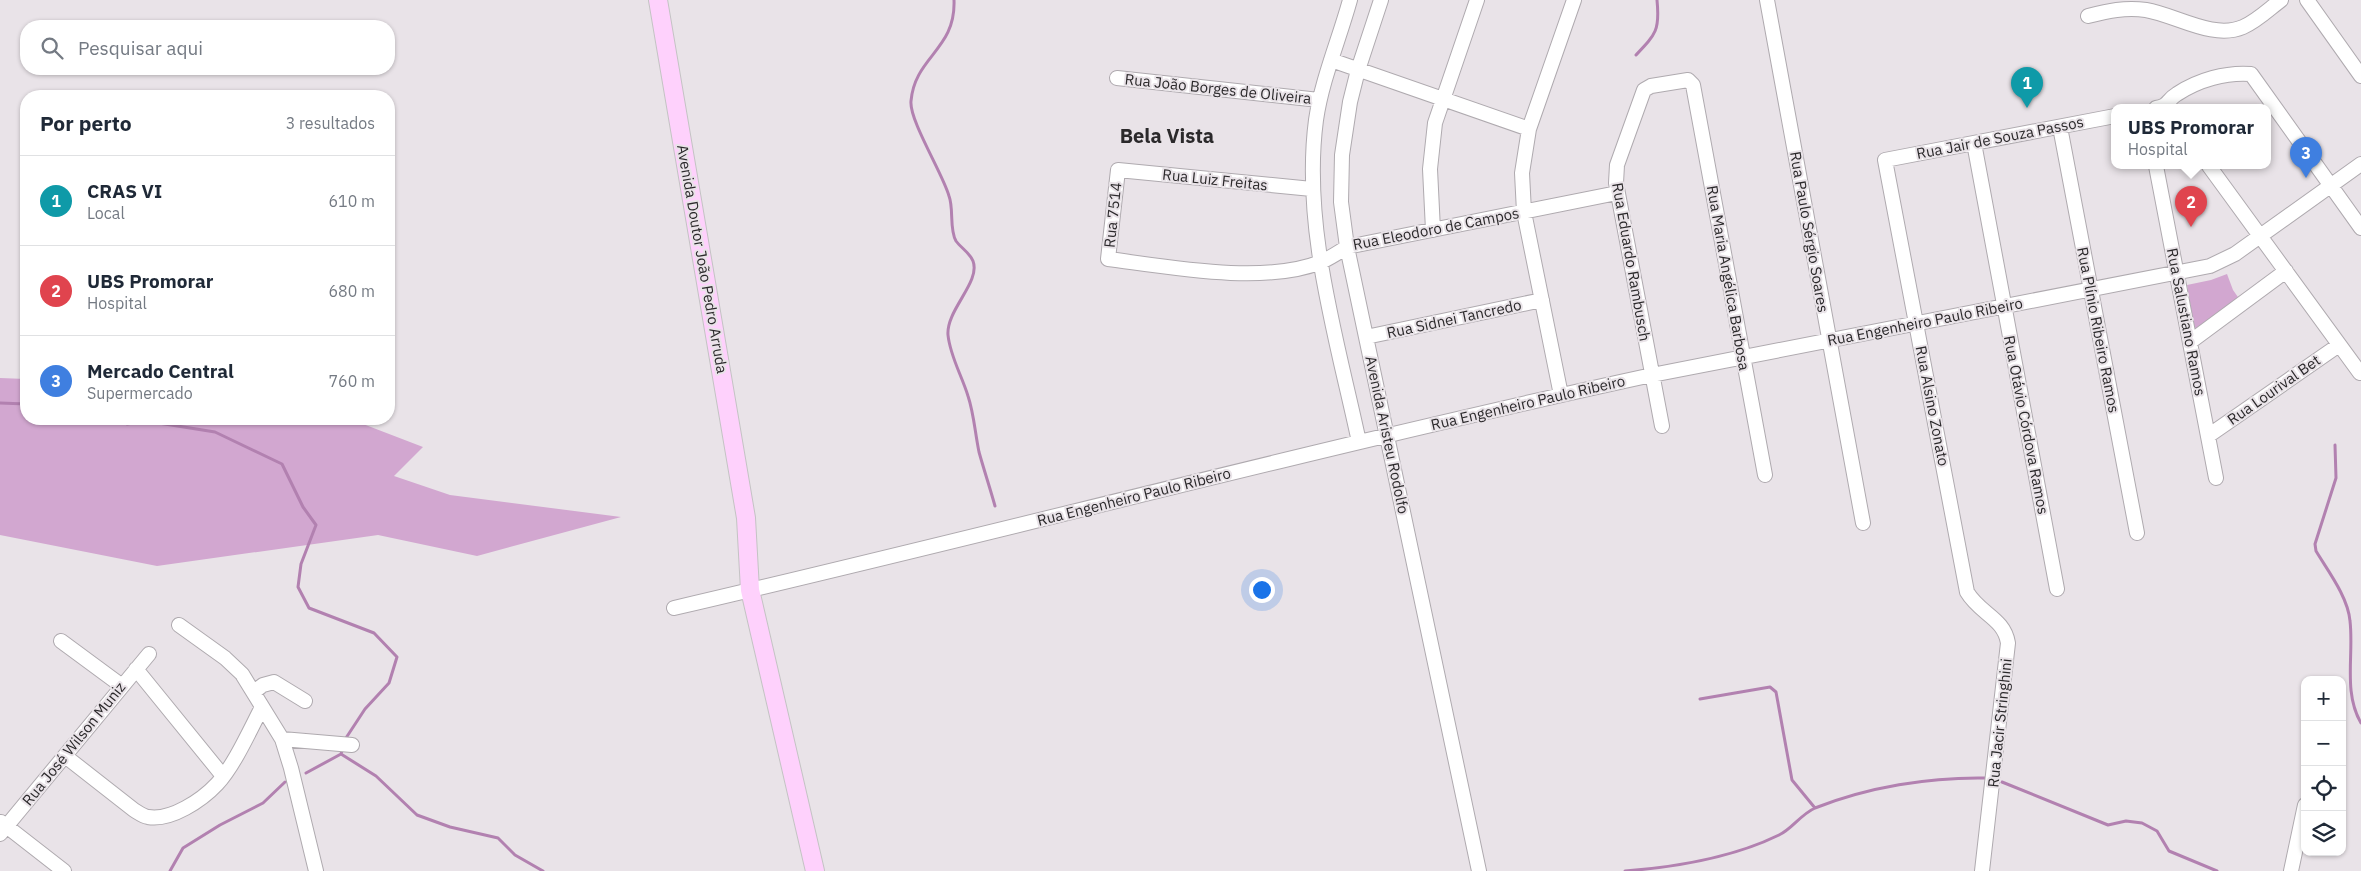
<!DOCTYPE html>
<html lang="pt">
<head>
<meta charset="utf-8">
<style>
  :root { --surface:#fff; --page:#f2f2f3; --text:#1f2937; --muted:#747a83; --line:#e0e1e3; --accent:#03927e }
  body { margin:0; font-family:"IBM Plex Sans",sans-serif; background:var(--page); color:var(--text) }
  .controls { position:absolute; right:15px; bottom:15px; display:grid; overflow:hidden; border-radius:10px; box-shadow:0 1px 4px #0004 }
  .controls button { width:45px; height:45px; display:grid; place-items:center; padding:0; border:0; border-bottom:1px solid var(--line); background:var(--surface); color:var(--text); font:25px sans-serif }
  .you { position:absolute; left:1261px; top:589px; width:18px; height:18px; margin:-12px; border:4px solid #fff; border-radius:50%; background:#1a73e8; box-shadow:0 0 0 8px #1a73e833 }
  .badge { display:grid; place-items:center; width:32px; height:32px; border-radius:50%; background:var(--accent); color:#fff; font-size:16px; font-weight:700 }
  .pin { position:absolute; translate:-50% -41px; filter:drop-shadow(0 1px 2px #0008) }
  .pin::after { content:''; position:absolute; top:26px; width:18px; height:15px; background:inherit; clip-path:polygon(0 0,100% 0,50% 100%) }
  .popup { position:absolute; left:2111px; top:104px; width:160px; height:65px; box-sizing:border-box; display:grid; place-content:center; border-radius:10px; background:var(--surface); filter:drop-shadow(0 1px 4px #0005); font-size:16px; white-space:nowrap; color:var(--muted) }
  .popup b { font-size:19px; color:var(--text) }
  .popup::after { content:''; position:absolute; left:50%; top:100%; margin-left:-10px; border:10px solid transparent; border-top-color:var(--surface) }
  .list { margin:0; padding:0; list-style:none }
  h2 { display:flex; justify-content:space-between; align-items:center; height:65px; margin:0; padding:0 20px; font-size:21px }
  h2 small { font-size:16px; font-weight:400; color:var(--muted) }
  .list li { display:grid; grid-template-columns:32px 1fr auto; gap:15px; align-items:center; box-sizing:border-box; height:90px; padding:0 20px; border-top:1px solid var(--line) }
  .list b { display:block; font-size:19px; white-space:nowrap }
  .list p { margin:0; font-size:16px; white-space:nowrap; color:var(--muted) }
  .list em { font-size:16px; font-style:normal; color:var(--muted) }
  .icon { flex:none; width:28px; height:28px; fill:none; stroke:currentColor; stroke-width:2; stroke-linecap:round; stroke-linejoin:round }
  .map { position:relative; flex:none; width:2361px; height:871px; overflow:hidden }
  .search { position:absolute; background:var(--surface); box-shadow:0 1px 4px #0004; left:20px; top:20px; width:375px; height:55px; display:flex; align-items:center; gap:12px; box-sizing:border-box; padding:0 18px; border-radius:20px; color:var(--muted); font-size:19px }
  .panel { position:absolute; background:var(--surface); box-shadow:0 1px 4px #0004; left:20px; top:90px; width:375px; height:335px; border-radius:20px }
  .map>svg:first-child { display:block }
  .green { fill:#d2a7d0 }
  .lines { fill:none; stroke-linecap:round; stroke-linejoin:round }
  .stream { stroke:#b281b0; stroke-width:3 }
  .minor-casing { stroke:#afaaaf; stroke-width:16 }
  .major-casing { stroke:#c4c3c4; stroke-width:20 }
  .minor { stroke:#fff; stroke-width:14 }
  .major { stroke:#fed1fc; stroke-width:18 }
  .labels { text-anchor:middle; stroke-width:4; stroke-linejoin:round; paint-order:stroke }
  .street-label { font-size:15px; fill:#2b292b; stroke:#e9e3e8 }
  .district-label { font-size:20px; font-weight:bold; fill:#2b292b; stroke:#e9e3e8 }
</style>
</head>
<body>
<div class="map">
<svg width="2361" height="871" viewBox="0 0 2361 871">
  <rect width="100%" height="100%" fill="#e9e3e8"/>
  <path class="green" d="M 2227,274 L 2233,290 L 2240,300 L 2195,332 L 2187,285 L 2211,280 Z
    M 0,378 L 26,379 L 26,419 L 350,419 L 423,447 L 394,476 L 450,495 L 621,517 L 477,556 L 378,535 L 157,566 L 0,535 Z"/>
  <g class="lines">
    <path class="stream" d="M 954,0 C 956,50 915,56 911,101 C 909,120 943,174 949,196 C 954,209 949,229 956,241 C 961,248 970,253 973,261 C 981,282 946,310 948,335 C 950,356 962,376 968,396 C 974,414 975,433 979,452 C 984,470 990,488 995,506
      M 1636,55 C 1656,34 1660,30 1657,0
      M 0,403 L 26,404
      M 118,419 L 127,424 L 146,421 L 215,432 L 282,464 L 303,507 L 316,525 L 301,564 L 298,587 L 309,608 L 374,633 L 397,657 L 389,683 L 365,709 L 344,741
      M 2335,445 L 2336,478 L 2315,544 L 2316,551 C 2328,571 2348,597 2350,621 C 2354,655 2343,692 2361,723
      M 1700,699 L 1770,687 L 1776,692 L 1792,780 L 1815,808
      M 341,754 L 376,776 L 417,815 L 450,827 L 498,838 L 515,855 L 543,871
      M 306,773 L 341,754 L 343,747
      M 2002,782 L 2108,825 L 2126,821 L 2142,823 L 2157,831 L 2169,851 L 2217,871
      M 170,871 L 183,848 L 220,825 L 263,803 L 285,782
      M 1625,871 C 1677,867 1732,858 1779,835 C 1792,829 1800,815 1815,808 C 1868,787 1929,777 1986,778"/>
    <g class="minor-casing">
      <path id="minor" d="M 1350,0 C 1339,40 1322,79 1316,120 C 1302,226 1337,339 1359,442
        M 1381,0 L 1358,70 L 1350,102 L 1342,155 L 1341,202 L 1347,247 L 1366,337 L 1479,871
        M 1767,0 L 1863,523
        M 2307,0 L 2361,76
        M 2088,16 C 2108,11 2125,7 2146,10 C 2176,15 2213,40 2243,27 C 2257,21 2269,9 2281,0
        M 1331,60 L 1529,129
        M 1117,78 L 1319,100
        M 2156,108 C 2169,106 2167,100 2177,94 C 2198,80 2226,72 2251,74 L 2361,228
        M 2060,127 L 2137,533
        M 1974,143 L 2057,589
        M 2156,166 L 2216,478
        M 2209,166 L 2360,373
        M 1312,189 L 1118,170 L 1108,259 C 1169,267 1264,285 1321,262 C 1330,258 1339,252 1347,247 L 1617,193
        M 1433,230 L 1430,169 L 1435,123 L 1477,0
        M 1366,337 L 1542,300
        M 2190,342 L 2286,271
        M 1561,395 L 1524,212 L 1522,173 L 1529,129 L 1574,0
        M 1662,426 L 1616,183 L 1617,165 L 1644,90 L 1651,86 L 1688,80 L 1693,85 L 1765,475
        M 2208,436 L 2339,345
        M 674,608 C 1001,532 1325,446 1652,375 L 2210,266 L 2235,254 L 2361,164
        M 179,625 L 225,658 L 242,674 L 282,739 L 352,745
        M 61,641 L 122,686
        M 136,669 L 223,776
        M 255,691 L 263,685 L 274,682 L 305,701
        M 282,739 L 291,768 L 316,871
        M 65,756 L 134,810 C 139,813 143,816 148,817 C 171,821 202,800 217,784 C 234,766 250,730 262,707
        M 1,822 L 64,871
        M 0,834 L 149,654
        M 1982,871 L 2008,643 C 2004,618 1980,614 1967,592 L 1885,160 L 2115,116
        M 2291,871 L 2305,805"/>
    </g>
    <g class="major-casing">
      <path id="major" d="M 658,0 L 746,518 L 750,590 L 815,871"/>
    </g>
    <use href="#minor" class="minor"/>
    <use href="#major" class="major"/>
  </g>
  <g class="labels">
    <g class="street-label">
      <text transform="translate(1218 89) rotate(6)" y="5">Rua João Borges de Oliveira</text>
      <text transform="translate(2000 138) rotate(-11)" y="5">Rua Jair de Souza Passos</text>
      <text transform="translate(1215 180) rotate(6)" y="5">Rua Luiz Freitas</text>
      <text transform="translate(1113 215) rotate(-84)" y="5">Rua 7514</text>
      <text transform="translate(1436 229) rotate(-11)" y="5">Rua Eleodoro de Campos</text>
      <text transform="translate(1809 232) rotate(80)" y="5">Rua Paulo Sérgio Soares</text>
      <text transform="translate(702 259) rotate(80)" y="5">Avenida Doutor João Pedro Arruda</text>
      <text transform="translate(1631 262) rotate(80)" y="5">Rua Eduardo Rambusch</text>
      <text transform="translate(1728 278) rotate(80)" y="5">Rua Maria Angélica Barbosa</text>
      <text transform="translate(1454 319) rotate(-12)" y="5">Rua Sidnei Tancredo</text>
      <text transform="translate(1925 322) rotate(-11)" y="5">Rua Engenheiro Paulo Ribeiro</text>
      <text transform="translate(2186 322) rotate(79)" y="5">Rua Salustiano Ramos</text>
      <text transform="translate(2098 330) rotate(79)" y="5">Rua Plínio Ribeiro Ramos</text>
      <text transform="translate(2274 390) rotate(-35)" y="5">Rua Lourival Bet</text>
      <text transform="translate(1528 403) rotate(-13)" y="5">Rua Engenheiro Paulo Ribeiro</text>
      <text transform="translate(1932 406) rotate(79)" y="5">Rua Alsino Zonato</text>
      <text transform="translate(2026 425) rotate(79)" y="5">Rua Otávio Córdova Ramos</text>
      <text transform="translate(1387 435) rotate(78)" y="5">Avenida Aristeu Rodolfo</text>
      <text transform="translate(1134 497) rotate(-14)" y="5">Rua Engenheiro Paulo Ribeiro</text>
      <text transform="translate(2000 723) rotate(-84)" y="5">Rua Jacir Stringhini</text>
      <text transform="translate(74 744) rotate(-51)" y="5">Rua José Wilson Muniz</text>
    </g>
    <g class="district-label">
      <text x="1167" y="143">Bela Vista</text>
    </g>
  </g>
</svg>
<div class="controls">
<button>+</button>
<button>−</button>
<button><svg class="icon" aria-label="locate" viewBox="0 0 24 24"><circle cx="12" cy="12" r="6"/><path d="M12 2v4M12 18v4M2 12h4M18 12h4"/></svg></button>
<button><svg class="icon" aria-label="layers" viewBox="0 0 24 24"><path d="M12 4l9 5-9 5-9-5zM3 14l9 5 9-5"/></svg></button>
</div>
<div class="you"></div>
<div class="pin badge" style="left:2027px;top:108px;background:#0f9aa8">1</div>
<div class="pin badge" style="left:2191px;top:227px;background:#e0444e">2</div>
<div class="popup"><b>UBS Promorar</b>Hospital</div>
<div class="pin badge" style="left:2306px;top:178px;background:#3f7fe0">3</div>
<div class="search"><svg class="icon" aria-label="search" viewBox="0 0 24 24"><circle cx="10" cy="10" r="6"/><path d="M15 15l6 6"/></svg>Pesquisar aqui</div>
<section class="panel">
<h2>Por perto<small>3 resultados</small></h2>
<ul class="list">
<li><span class="badge" style="background:#0f9aa8">1</span><div><b>CRAS VI</b><p>Local</p></div><em>610 m</em></li>
<li><span class="badge" style="background:#e0444e">2</span><div><b>UBS Promorar</b><p>Hospital</p></div><em>680 m</em></li>
<li><span class="badge" style="background:#3f7fe0">3</span><div><b>Mercado Central</b><p>Supermercado</p></div><em>760 m</em></li>
</ul>
</section>
</div>
</body>
</html>
